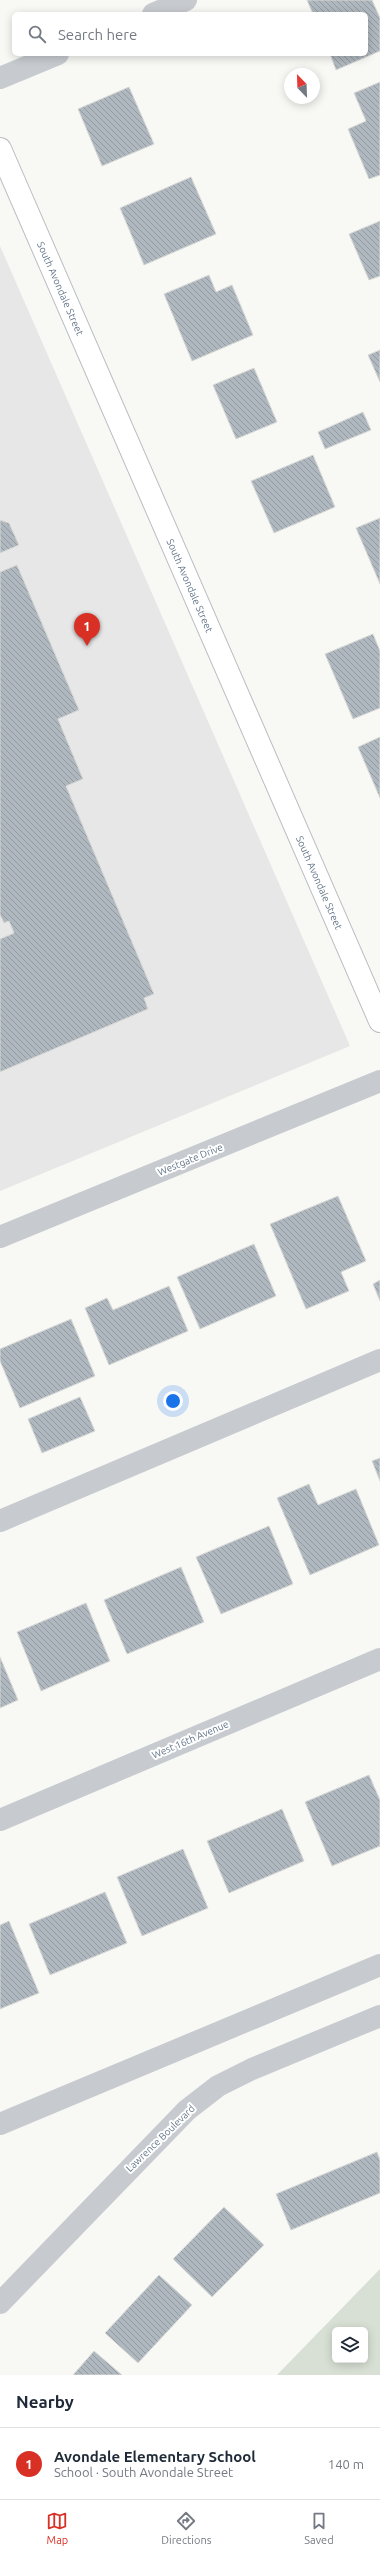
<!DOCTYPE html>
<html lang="en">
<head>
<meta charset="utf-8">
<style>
  :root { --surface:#fff; --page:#f2f2f3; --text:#1f2937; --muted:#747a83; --line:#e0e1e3; --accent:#d93025 }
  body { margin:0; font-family:Ubuntu,sans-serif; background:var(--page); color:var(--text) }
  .controls { position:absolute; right:12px; bottom:12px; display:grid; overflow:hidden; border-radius:6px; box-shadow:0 2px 10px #0003 }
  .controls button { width:36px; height:36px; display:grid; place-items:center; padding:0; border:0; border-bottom:1px solid var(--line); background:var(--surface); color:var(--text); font:20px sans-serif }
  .compass { position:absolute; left:284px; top:68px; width:36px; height:36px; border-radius:50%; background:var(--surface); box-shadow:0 2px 10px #0003; rotate:337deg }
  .you { position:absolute; left:173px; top:1401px; width:14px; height:14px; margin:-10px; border:3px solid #fff; border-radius:50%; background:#1a73e8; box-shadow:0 0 0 6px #1a73e833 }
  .badge { display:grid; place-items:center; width:26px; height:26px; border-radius:50%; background:var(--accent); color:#fff; font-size:13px; font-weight:700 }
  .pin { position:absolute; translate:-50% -33px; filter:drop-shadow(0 1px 2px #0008) }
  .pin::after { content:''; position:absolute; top:21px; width:14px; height:12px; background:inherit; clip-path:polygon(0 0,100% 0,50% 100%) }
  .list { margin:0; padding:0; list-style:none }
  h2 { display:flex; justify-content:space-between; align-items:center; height:52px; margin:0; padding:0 16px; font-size:17px }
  h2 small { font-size:13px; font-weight:400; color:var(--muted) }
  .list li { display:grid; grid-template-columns:26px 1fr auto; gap:12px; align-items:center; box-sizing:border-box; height:72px; padding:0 16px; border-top:1px solid var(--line) }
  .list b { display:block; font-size:15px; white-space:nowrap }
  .list p { margin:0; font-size:13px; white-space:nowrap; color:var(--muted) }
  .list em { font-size:13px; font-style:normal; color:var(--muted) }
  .icon { flex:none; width:22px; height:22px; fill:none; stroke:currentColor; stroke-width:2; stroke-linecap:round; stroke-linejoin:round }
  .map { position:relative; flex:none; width:380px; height:2375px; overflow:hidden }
  .search { position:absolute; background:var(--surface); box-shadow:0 2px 10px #0003; left:12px; right:12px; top:12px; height:44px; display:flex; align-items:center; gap:10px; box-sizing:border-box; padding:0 14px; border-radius:6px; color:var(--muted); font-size:15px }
  .sheet { height:124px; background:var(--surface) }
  nav { display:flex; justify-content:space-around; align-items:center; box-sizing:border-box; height:56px; border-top:1px solid var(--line); background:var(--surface); font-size:11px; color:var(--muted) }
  nav a { display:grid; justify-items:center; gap:2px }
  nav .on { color:var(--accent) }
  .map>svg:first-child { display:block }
  .built { fill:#e6e7e6 }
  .green { fill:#d8e0d5; fill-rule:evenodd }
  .building { fill:url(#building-back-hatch); stroke:#d9dad7 }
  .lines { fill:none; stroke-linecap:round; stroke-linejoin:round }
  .major-casing { stroke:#babec2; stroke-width:24 }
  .minor { stroke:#c7cbcf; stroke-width:22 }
  .major { stroke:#fff; stroke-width:22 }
  .labels { text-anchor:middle; stroke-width:4; stroke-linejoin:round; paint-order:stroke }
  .street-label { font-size:10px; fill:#647689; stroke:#fff }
</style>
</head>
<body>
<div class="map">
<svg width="380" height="2375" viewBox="0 0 380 2375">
  <defs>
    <pattern id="building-back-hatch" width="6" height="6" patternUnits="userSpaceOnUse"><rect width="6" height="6" fill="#b0b8bf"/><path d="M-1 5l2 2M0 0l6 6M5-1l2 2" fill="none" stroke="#939aa1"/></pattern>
  </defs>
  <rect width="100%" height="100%" fill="#f8f8f5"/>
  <path class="built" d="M 0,246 L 350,1046 L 0,1191 Z"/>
  <path class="green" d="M 380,2269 L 380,2375 L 277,2375 ZM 335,2330 L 365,2330 L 365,2360 L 335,2360 Z"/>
  <path class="building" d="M 307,0 L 372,0 L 380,18 L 380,51 L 336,70 L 330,54 L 366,54 L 366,14 L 313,14 Z
    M 380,82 L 380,175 L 369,179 L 348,129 L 366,121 L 354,93 Z
    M 129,87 L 154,144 L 102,166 L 78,109 Z
    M 191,177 L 216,234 L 144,265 L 120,208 Z
    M 380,221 L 380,276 L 369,280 L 349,234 Z
    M 209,275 L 216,292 L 232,285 L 253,335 L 192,361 L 164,294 Z
    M 380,350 L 380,382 L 368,355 Z
    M 254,368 L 277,422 L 236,439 L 213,385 Z
    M 363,412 L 371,430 L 325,449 L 318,432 Z
    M 313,455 L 335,507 L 274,533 L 251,481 Z
    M 380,518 L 380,584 L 356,528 Z
    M 0,520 L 9,523 L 19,545 L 0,553 Z
    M 17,565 L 79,710 L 58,719 L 83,779 L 66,786 L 154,994 L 144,998 L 148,1009 L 0,1072 L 0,939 L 14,933 L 9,921 L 4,923 L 0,915 L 0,572 Z
    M 373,634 L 380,651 L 380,708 L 353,719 L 325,654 Z
    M 380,737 L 380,798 L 358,747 Z
    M 338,1196 L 366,1261 L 341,1272 L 349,1291 L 306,1309 L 270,1224 Z
    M 254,1244 L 276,1296 L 200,1329 L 177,1277 Z
    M 380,1280 L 380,1301 L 373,1284 Z
    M 169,1286 L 188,1331 L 109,1365 L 85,1308 L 107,1298 L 113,1310 Z
    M 71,1319 L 95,1376 L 20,1408 L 0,1361 L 0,1349 Z
    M 80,1397 L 95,1431 L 42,1453 L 28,1419 Z
    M 380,1458 L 380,1481 L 372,1461 Z
    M 309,1484 L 318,1505 L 356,1489 L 379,1545 L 310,1575 L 277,1498 Z
    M 269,1526 L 293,1584 L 221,1614 L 196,1557 Z
    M 181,1567 L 204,1622 L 127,1654 L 104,1600 Z
    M 86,1603 L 110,1661 L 41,1691 L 17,1632 Z
    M 0,1657 L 18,1700 L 0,1708 Z
    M 369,1775 L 380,1800 L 380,1846 L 332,1866 L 305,1802 Z
    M 282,1809 L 304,1861 L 229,1893 L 207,1841 Z
    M 183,1849 L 208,1908 L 142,1936 L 117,1877 Z
    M 105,1892 L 127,1943 L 50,1975 L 29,1924 Z
    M 9,1921 L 39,1993 L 0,2009 L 0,1925 Z
    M 377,2152 L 380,2160 L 380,2193 L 291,2230 L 276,2194 Z
    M 224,2207 L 264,2245 L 212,2297 L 173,2259 Z
    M 159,2275 L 192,2305 L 138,2363 L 105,2333 Z
    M 94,2351 L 122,2375 L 73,2375 Z"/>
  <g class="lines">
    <g class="major-casing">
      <g id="major">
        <path id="s1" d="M 0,149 L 380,1021"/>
      </g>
    </g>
    <path class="minor" d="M 153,14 L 186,0
      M 0,78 L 58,54
      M 0,1237 L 380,1081
      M 0,1521 L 380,1360
      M 0,1820 L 380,1659
      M 0,2124 L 380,1965
      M 0,2303 L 187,2110 L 218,2086 L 252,2069 L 380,2016"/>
    <use href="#major" class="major"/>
  </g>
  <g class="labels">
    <g class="street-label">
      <text dy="4" stroke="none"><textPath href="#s1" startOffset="152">South Avondale Street</textPath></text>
      <text dy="4" stroke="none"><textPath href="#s1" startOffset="476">South Avondale Street</textPath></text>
      <text dy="4" stroke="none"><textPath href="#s1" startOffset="800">South Avondale Street</textPath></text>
      <text transform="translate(190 1159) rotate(-22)" y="4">Westgate Drive</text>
      <text transform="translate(190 1739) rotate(-23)" y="4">West 16th Avenue</text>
      <text transform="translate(160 2138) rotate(-44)" y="4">Lawrence Boulevard</text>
    </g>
  </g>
</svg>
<div class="controls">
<button><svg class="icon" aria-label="layers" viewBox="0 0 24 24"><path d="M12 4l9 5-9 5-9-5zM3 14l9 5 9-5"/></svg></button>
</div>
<svg class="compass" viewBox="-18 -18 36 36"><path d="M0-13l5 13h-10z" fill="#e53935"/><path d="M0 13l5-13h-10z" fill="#747a83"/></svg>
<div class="you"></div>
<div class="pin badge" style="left:87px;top:646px">1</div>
<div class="search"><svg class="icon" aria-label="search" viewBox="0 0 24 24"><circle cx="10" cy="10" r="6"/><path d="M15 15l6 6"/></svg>Search here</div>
</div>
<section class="sheet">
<h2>Nearby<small></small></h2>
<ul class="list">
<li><span class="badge">1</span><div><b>Avondale Elementary School</b><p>School · South Avondale Street</p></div><em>140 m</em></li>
</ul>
</section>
<nav>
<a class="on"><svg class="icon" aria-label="map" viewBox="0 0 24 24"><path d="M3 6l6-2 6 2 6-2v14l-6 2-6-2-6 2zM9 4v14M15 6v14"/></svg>Map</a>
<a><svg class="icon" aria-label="directions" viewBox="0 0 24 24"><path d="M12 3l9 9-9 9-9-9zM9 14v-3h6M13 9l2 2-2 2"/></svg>Directions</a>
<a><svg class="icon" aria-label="saved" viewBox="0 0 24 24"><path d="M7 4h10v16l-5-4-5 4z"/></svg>Saved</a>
</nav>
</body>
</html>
